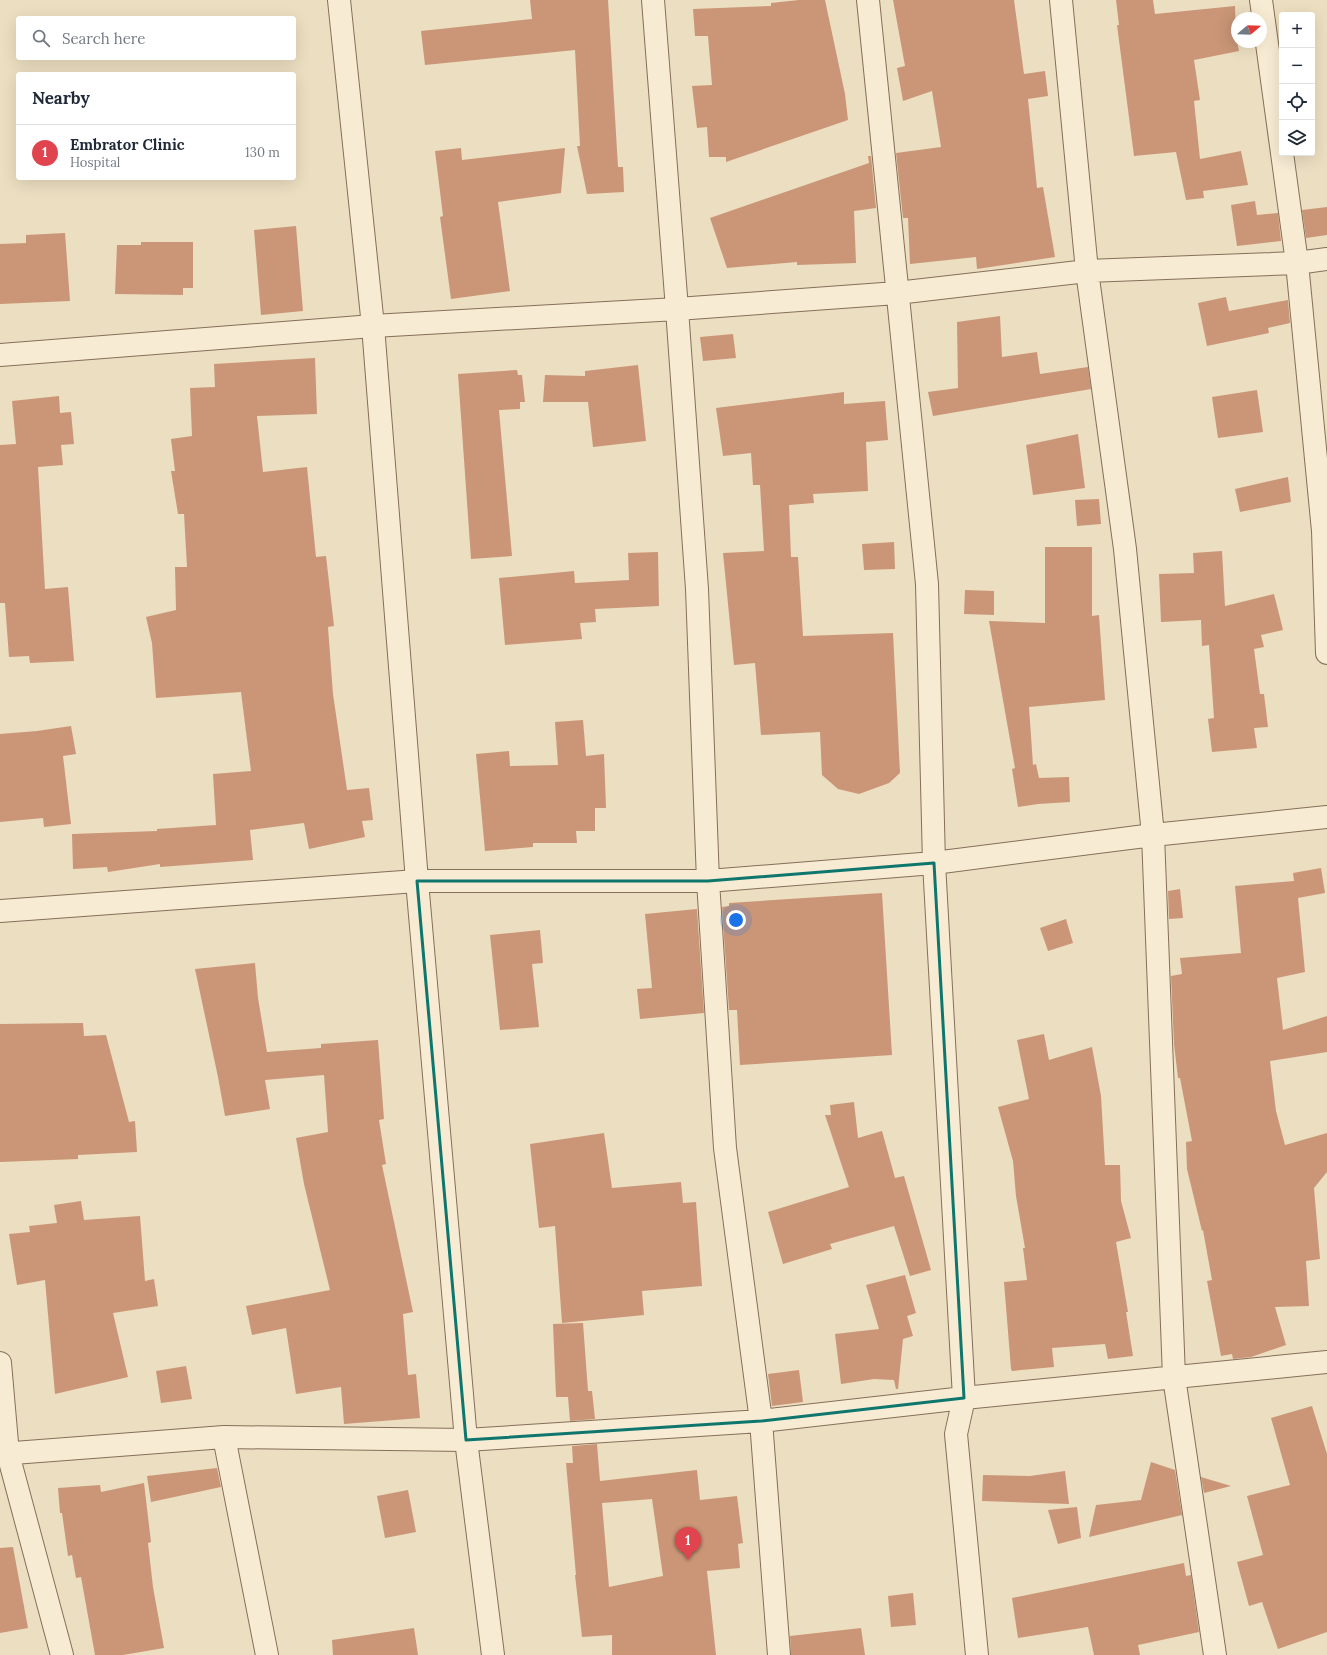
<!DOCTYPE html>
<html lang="en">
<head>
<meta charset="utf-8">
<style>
  :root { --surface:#fff; --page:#f2f2f3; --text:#1f2937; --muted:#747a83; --line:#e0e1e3; --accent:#922a2f }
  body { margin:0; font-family:Lora,serif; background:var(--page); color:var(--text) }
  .controls { position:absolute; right:12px; top:12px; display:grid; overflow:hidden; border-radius:4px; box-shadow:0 4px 16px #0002 }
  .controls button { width:36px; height:36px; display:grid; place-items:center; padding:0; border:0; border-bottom:1px solid var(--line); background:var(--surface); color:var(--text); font:20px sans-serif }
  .compass { position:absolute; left:1231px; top:12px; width:36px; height:36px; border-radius:50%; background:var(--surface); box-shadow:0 4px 16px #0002; rotate:71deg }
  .you { position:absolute; left:736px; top:920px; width:14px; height:14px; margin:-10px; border:3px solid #fff; border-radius:50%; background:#1a73e8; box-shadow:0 0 0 6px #1a73e833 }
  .badge { display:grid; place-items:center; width:26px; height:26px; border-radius:50%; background:var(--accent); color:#fff; font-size:13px; font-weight:700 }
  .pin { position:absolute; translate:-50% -33px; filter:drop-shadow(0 1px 2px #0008) }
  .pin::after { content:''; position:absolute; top:21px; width:14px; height:12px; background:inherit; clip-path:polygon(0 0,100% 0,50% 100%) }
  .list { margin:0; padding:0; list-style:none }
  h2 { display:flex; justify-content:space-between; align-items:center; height:52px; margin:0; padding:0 16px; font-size:17px }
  h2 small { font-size:13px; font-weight:400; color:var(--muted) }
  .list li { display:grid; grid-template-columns:26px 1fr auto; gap:12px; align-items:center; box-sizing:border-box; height:56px; padding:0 16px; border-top:1px solid var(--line) }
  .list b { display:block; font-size:15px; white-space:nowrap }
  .list p { margin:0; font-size:13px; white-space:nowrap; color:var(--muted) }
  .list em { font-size:13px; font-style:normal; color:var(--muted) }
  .icon { flex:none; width:22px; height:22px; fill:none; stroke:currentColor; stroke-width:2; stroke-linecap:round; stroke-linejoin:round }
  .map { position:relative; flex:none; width:1327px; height:1655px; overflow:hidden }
  .search { position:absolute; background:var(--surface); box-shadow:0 4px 16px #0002; left:16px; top:16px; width:280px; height:44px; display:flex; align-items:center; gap:10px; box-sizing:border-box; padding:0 14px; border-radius:4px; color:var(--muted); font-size:15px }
  .panel { position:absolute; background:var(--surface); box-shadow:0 4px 16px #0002; left:16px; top:72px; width:280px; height:108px; border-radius:4px }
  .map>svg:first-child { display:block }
  .building { fill:#ca9677; fill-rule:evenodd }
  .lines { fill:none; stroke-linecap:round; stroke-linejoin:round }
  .minor-casing { stroke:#856f59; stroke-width:24 }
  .tertiary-casing { stroke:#856f59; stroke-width:24 }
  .minor { stroke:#f7ebd3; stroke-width:22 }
  .tertiary { stroke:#f7ebd3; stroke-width:22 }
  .marked { fill:none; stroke:#0f766e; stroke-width:3; stroke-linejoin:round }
</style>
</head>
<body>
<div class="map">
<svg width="1327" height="1655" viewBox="0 0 1327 1655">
  <rect width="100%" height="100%" fill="#ecdec0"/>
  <path class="building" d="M 530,0 L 608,0 L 618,167 L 623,167 L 624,192 L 587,194 L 577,146 L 580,146 L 575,50 L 425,65 L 421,31 L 532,19 Z
    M 799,0 L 825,0 L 845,94 L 848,120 L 726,162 L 726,157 L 709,157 L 707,127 L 697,128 L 692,86 L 712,85 L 708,36 L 695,36 L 693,9 L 771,6 L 771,3 Z
    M 893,0 L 1014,0 L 1024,74 L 1045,71 L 1048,96 L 1028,99 L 1037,188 L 1043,187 L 1055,257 L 977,269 L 976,257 L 910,264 L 908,218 L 903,218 L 896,153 L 941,147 L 932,91 L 903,101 L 897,68 L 905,66 Z
    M 1116,0 L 1153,0 L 1155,14 L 1235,6 L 1236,37 L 1239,51 L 1194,60 L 1200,100 L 1194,101 L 1200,159 L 1241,151 L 1248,185 L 1203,191 L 1204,198 L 1186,200 L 1176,152 L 1134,156 L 1117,25 L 1119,25 Z
    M 461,148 L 462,160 L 565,148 L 561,193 L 498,202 L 510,291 L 451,299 L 440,217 L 443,216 L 435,151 Z
    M 868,156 L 871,156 L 876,208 L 854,211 L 856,263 L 797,265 L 797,262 L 727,268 L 710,218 L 869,163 Z
    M 1255,201 L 1257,215 L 1278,213 L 1281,241 L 1237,246 L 1231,205 Z
    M 1327,207 L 1327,235 L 1306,238 L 1302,210 Z
    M 296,226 L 303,311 L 261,315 L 254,230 Z
    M 65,233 L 70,301 L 0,304 L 0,244 L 26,243 L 26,235 Z
    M 141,242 L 193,242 L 193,288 L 183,288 L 183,295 L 115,294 L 117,245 L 141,245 Z
    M 1226,297 L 1229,311 L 1288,300 L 1290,323 L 1268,328 L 1269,333 L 1207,346 L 1198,303 Z
    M 1000,316 L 1002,357 L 1037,352 L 1040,374 L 1088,367 L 1091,389 L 933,416 L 928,392 L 958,388 L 957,322 Z
    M 733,334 L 736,358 L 703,361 L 700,337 Z
    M 315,358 L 317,414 L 257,416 L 263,472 L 307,467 L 316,557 L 326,556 L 334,626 L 328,627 L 333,694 L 347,790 L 369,788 L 373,820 L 362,821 L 365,837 L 309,849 L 304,823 L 250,830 L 253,860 L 160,867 L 160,864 L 108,872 L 107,867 L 73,869 L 72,834 L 157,831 L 157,829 L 216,825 L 213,774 L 251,771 L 241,692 L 156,698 L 152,643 L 146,617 L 176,610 L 175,567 L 187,567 L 184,514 L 178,514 L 171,471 L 175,471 L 171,439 L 192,436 L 190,388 L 215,387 L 214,364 Z
    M 638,365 L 646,441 L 593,447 L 588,402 L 543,402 L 545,375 L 585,376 L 585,371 Z
    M 517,370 L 518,375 L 522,375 L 525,402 L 520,402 L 520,409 L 499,410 L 512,556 L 471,559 L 458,374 Z
    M 1257,390 L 1263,432 L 1218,438 L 1212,397 Z
    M 844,392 L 844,404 L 885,401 L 888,440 L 866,442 L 868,491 L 813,494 L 814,503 L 789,505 L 791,557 L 798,557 L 803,636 L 893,633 L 900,773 L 889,783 L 859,794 L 838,789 L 822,775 L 820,732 L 761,735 L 755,663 L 734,665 L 723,553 L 764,551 L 760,485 L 753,485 L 751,453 L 723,456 L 716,408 Z
    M 59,396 L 60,413 L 71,412 L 74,444 L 61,445 L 63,465 L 38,467 L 45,589 L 68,587 L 74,661 L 30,663 L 29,656 L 9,657 L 5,603 L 0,603 L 0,445 L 16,444 L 12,401 Z
    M 1078,434 L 1085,488 L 1033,495 L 1026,445 Z
    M 1288,477 L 1291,502 L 1240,512 L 1235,489 Z
    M 1099,499 L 1101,524 L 1077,526 L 1075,500 Z
    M 894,542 L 895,569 L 864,570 L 862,544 Z
    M 1045,547 L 1092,547 L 1092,616 L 1099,615 L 1105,700 L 1029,707 L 1033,765 L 1036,764 L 1039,778 L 1069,777 L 1070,802 L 1038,804 L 1018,807 L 1012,769 L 1015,768 L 989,621 L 1045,623 Z
    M 1222,551 L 1225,606 L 1274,594 L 1283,630 L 1261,635 L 1264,647 L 1254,649 L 1260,694 L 1264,694 L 1268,727 L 1254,728 L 1257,748 L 1212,752 L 1208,719 L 1214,718 L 1209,645 L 1202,646 L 1201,620 L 1161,622 L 1159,574 L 1194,573 L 1193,553 Z
    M 658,552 L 659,606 L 595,609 L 596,622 L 580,623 L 582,639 L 505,645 L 499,578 L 574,571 L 575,583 L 629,580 L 628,553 Z
    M 965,590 L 994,591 L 994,615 L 964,614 Z
    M 583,720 L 586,756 L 604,754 L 606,808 L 595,808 L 595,831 L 576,831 L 577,843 L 533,843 L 533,847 L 485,851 L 476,754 L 509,751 L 510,766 L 558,765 L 555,722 Z
    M 71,726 L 76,754 L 63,756 L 71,824 L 44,827 L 43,818 L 0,822 L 0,734 L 37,731 Z
    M 1321,868 L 1325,893 L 1298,898 L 1305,972 L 1277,978 L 1283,1030 L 1327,1016 L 1327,1052 L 1270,1061 L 1276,1111 L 1285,1145 L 1327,1133 L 1327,1172 L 1314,1188 L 1320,1259 L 1306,1261 L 1309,1306 L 1275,1307 L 1286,1345 L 1251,1357 L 1233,1359 L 1232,1354 L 1221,1356 L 1207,1281 L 1212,1280 L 1203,1230 L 1202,1231 L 1187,1169 L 1186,1142 L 1192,1141 L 1180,1078 L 1178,1078 L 1174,1044 L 1171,976 L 1182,974 L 1180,958 L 1241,953 L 1235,886 L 1294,881 L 1293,873 Z
    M 1180,889 L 1183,918 L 1169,919 L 1168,891 Z
    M 882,893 L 892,1055 L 740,1065 L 737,1010 L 729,1010 L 722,907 L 729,906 L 729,903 Z
    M 697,909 L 704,1013 L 640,1019 L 637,989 L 652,988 L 645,914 Z
    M 1066,919 L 1073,943 L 1048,951 L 1040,928 Z
    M 540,930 L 543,963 L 532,964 L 539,1027 L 500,1030 L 490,935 Z
    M 255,963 L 258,998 L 267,1052 L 321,1048 L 321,1044 L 378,1040 L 384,1119 L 379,1120 L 386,1164 L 382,1165 L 413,1312 L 403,1314 L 408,1375 L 416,1374 L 420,1418 L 344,1424 L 341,1387 L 296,1394 L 286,1328 L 252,1335 L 246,1306 L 330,1290 L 304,1184 L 296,1138 L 328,1132 L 324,1075 L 265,1080 L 270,1109 L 225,1116 L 218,1077 L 195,969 Z
    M 83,1023 L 84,1036 L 106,1035 L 129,1122 L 135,1121 L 137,1152 L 78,1155 L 78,1159 L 0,1162 L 0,1024 Z
    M 1044,1034 L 1049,1060 L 1092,1047 L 1101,1096 L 1105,1165 L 1120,1165 L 1121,1201 L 1131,1238 L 1116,1242 L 1128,1312 L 1126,1312 L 1133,1356 L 1108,1359 L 1105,1344 L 1052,1348 L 1054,1367 L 1012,1371 L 1011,1369 L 1004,1282 L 1027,1280 L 1023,1248 L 1025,1248 L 1016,1196 L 1013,1161 L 998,1107 L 1029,1099 L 1017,1040 Z
    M 854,1102 L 858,1138 L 882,1131 L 895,1178 L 904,1176 L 931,1270 L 910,1276 L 894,1226 L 830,1244 L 832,1249 L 783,1264 L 768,1212 L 849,1187 L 825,1115 L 831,1115 L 830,1105 Z
    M 604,1133 L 612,1188 L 681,1182 L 683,1203 L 696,1202 L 702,1286 L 642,1291 L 644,1315 L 562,1323 L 555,1226 L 539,1228 L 530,1144 Z
    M 81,1201 L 84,1220 L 140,1216 L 145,1281 L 154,1279 L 158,1306 L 113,1313 L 128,1377 L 55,1394 L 45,1280 L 17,1285 L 9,1234 L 30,1232 L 29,1226 L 57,1223 L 54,1205 Z
    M 905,1275 L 916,1313 L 907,1316 L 913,1336 L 903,1339 L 898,1389 L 896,1389 L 894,1380 L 874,1379 L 841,1384 L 835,1334 L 879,1329 L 866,1285 Z
    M 583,1323 L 588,1391 L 592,1391 L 595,1419 L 570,1421 L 568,1397 L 556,1397 L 553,1324 Z
    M 186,1366 L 192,1399 L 161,1403 L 156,1371 Z
    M 799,1370 L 803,1402 L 772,1406 L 768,1374 Z
    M 1312,1406 L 1327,1454 L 1327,1632 L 1278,1649 L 1262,1602 L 1249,1606 L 1237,1562 L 1263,1555 L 1247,1496 L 1290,1485 L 1271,1418 Z
    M 597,1444 L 600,1481 L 697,1470 L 700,1500 L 737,1496 L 743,1543 L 738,1544 L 740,1568 L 707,1571 L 716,1655 L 612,1655 L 612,1635 L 582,1637 L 575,1575 L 576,1575 L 566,1463 L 573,1463 L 572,1446 ZM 652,1499 L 663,1576 L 609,1587 L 602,1503 Z
    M 1151,1462 L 1175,1470 L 1182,1515 L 1089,1537 L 1096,1505 L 1141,1500 Z
    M 217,1468 L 221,1487 L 151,1502 L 147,1476 Z
    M 1065,1471 L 1069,1504 L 982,1501 L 983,1475 L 1030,1476 Z
    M 1201,1477 L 1231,1486 L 1204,1493 Z
    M 144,1483 L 151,1542 L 148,1543 L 153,1587 L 164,1648 L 123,1655 L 95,1655 L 81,1577 L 76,1578 L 72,1555 L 68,1556 L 62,1513 L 60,1513 L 58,1488 L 100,1485 L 101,1492 Z
    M 408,1490 L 416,1532 L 385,1538 L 377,1496 Z
    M 1077,1507 L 1081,1538 L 1058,1544 L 1048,1510 Z
    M 13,1547 L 28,1628 L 0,1633 L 0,1548 Z
    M 1184,1563 L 1186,1576 L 1191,1575 L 1199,1632 L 1138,1645 L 1140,1655 L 1094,1655 L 1088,1627 L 1018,1638 L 1012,1598 Z
    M 913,1593 L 916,1625 L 891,1627 L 888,1596 Z
    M 414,1628 L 418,1655 L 333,1655 L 332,1640 Z
    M 861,1628 L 865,1655 L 791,1655 L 790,1636 Z"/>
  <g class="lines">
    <g class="minor-casing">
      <path id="minor" d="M 653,0 L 677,309 L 697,589 L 708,881 L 725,1148 L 761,1421 L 779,1655
        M 868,0 L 927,584 L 934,863 L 964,1398 L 956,1434 L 977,1655
        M 1061,0 L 1087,271 L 1125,549 L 1153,835 L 1174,1377 L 1215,1655
        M 1261,0 L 1282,153
        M 1282,153 L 1297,263 L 1323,531 L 1327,653
        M 0,355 L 373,326 L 677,309 L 897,293 L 1087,271 L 1297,263 L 1327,259
        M 0,911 L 417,881 L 708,881 L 934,863 L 1153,835 L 1327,817
        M 0,1363 L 8,1454 L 62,1655
        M 224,1437 L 267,1655
        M 0,1454 L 224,1437 L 466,1440 L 761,1421 L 964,1398 L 1327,1362"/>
    </g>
    <g class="tertiary-casing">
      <path id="tertiary" d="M 339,0 L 373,326 L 417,881 L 466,1440 L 493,1655"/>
    </g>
    <use href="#minor" class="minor"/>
    <use href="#tertiary" class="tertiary"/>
  </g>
  <path class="marked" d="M 934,863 L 964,1398 L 761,1421 L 466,1440 L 417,881 L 708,881 Z"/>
</svg>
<div class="controls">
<button>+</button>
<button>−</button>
<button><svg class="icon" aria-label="locate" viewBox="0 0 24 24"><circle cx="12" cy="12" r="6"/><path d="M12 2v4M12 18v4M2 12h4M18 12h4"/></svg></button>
<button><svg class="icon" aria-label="layers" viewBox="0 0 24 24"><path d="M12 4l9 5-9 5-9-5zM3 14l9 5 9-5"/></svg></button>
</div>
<svg class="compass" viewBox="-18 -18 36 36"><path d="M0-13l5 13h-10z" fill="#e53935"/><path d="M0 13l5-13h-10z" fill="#747a83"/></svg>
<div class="you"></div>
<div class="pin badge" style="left:688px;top:1560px;background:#e0444e">1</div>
<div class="search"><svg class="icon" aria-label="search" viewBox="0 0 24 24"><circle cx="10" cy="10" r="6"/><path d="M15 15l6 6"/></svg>Search here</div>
<section class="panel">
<h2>Nearby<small></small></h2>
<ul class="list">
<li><span class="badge" style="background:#e0444e">1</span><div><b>Embrator Clinic</b><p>Hospital</p></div><em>130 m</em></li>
</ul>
</section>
</div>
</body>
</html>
